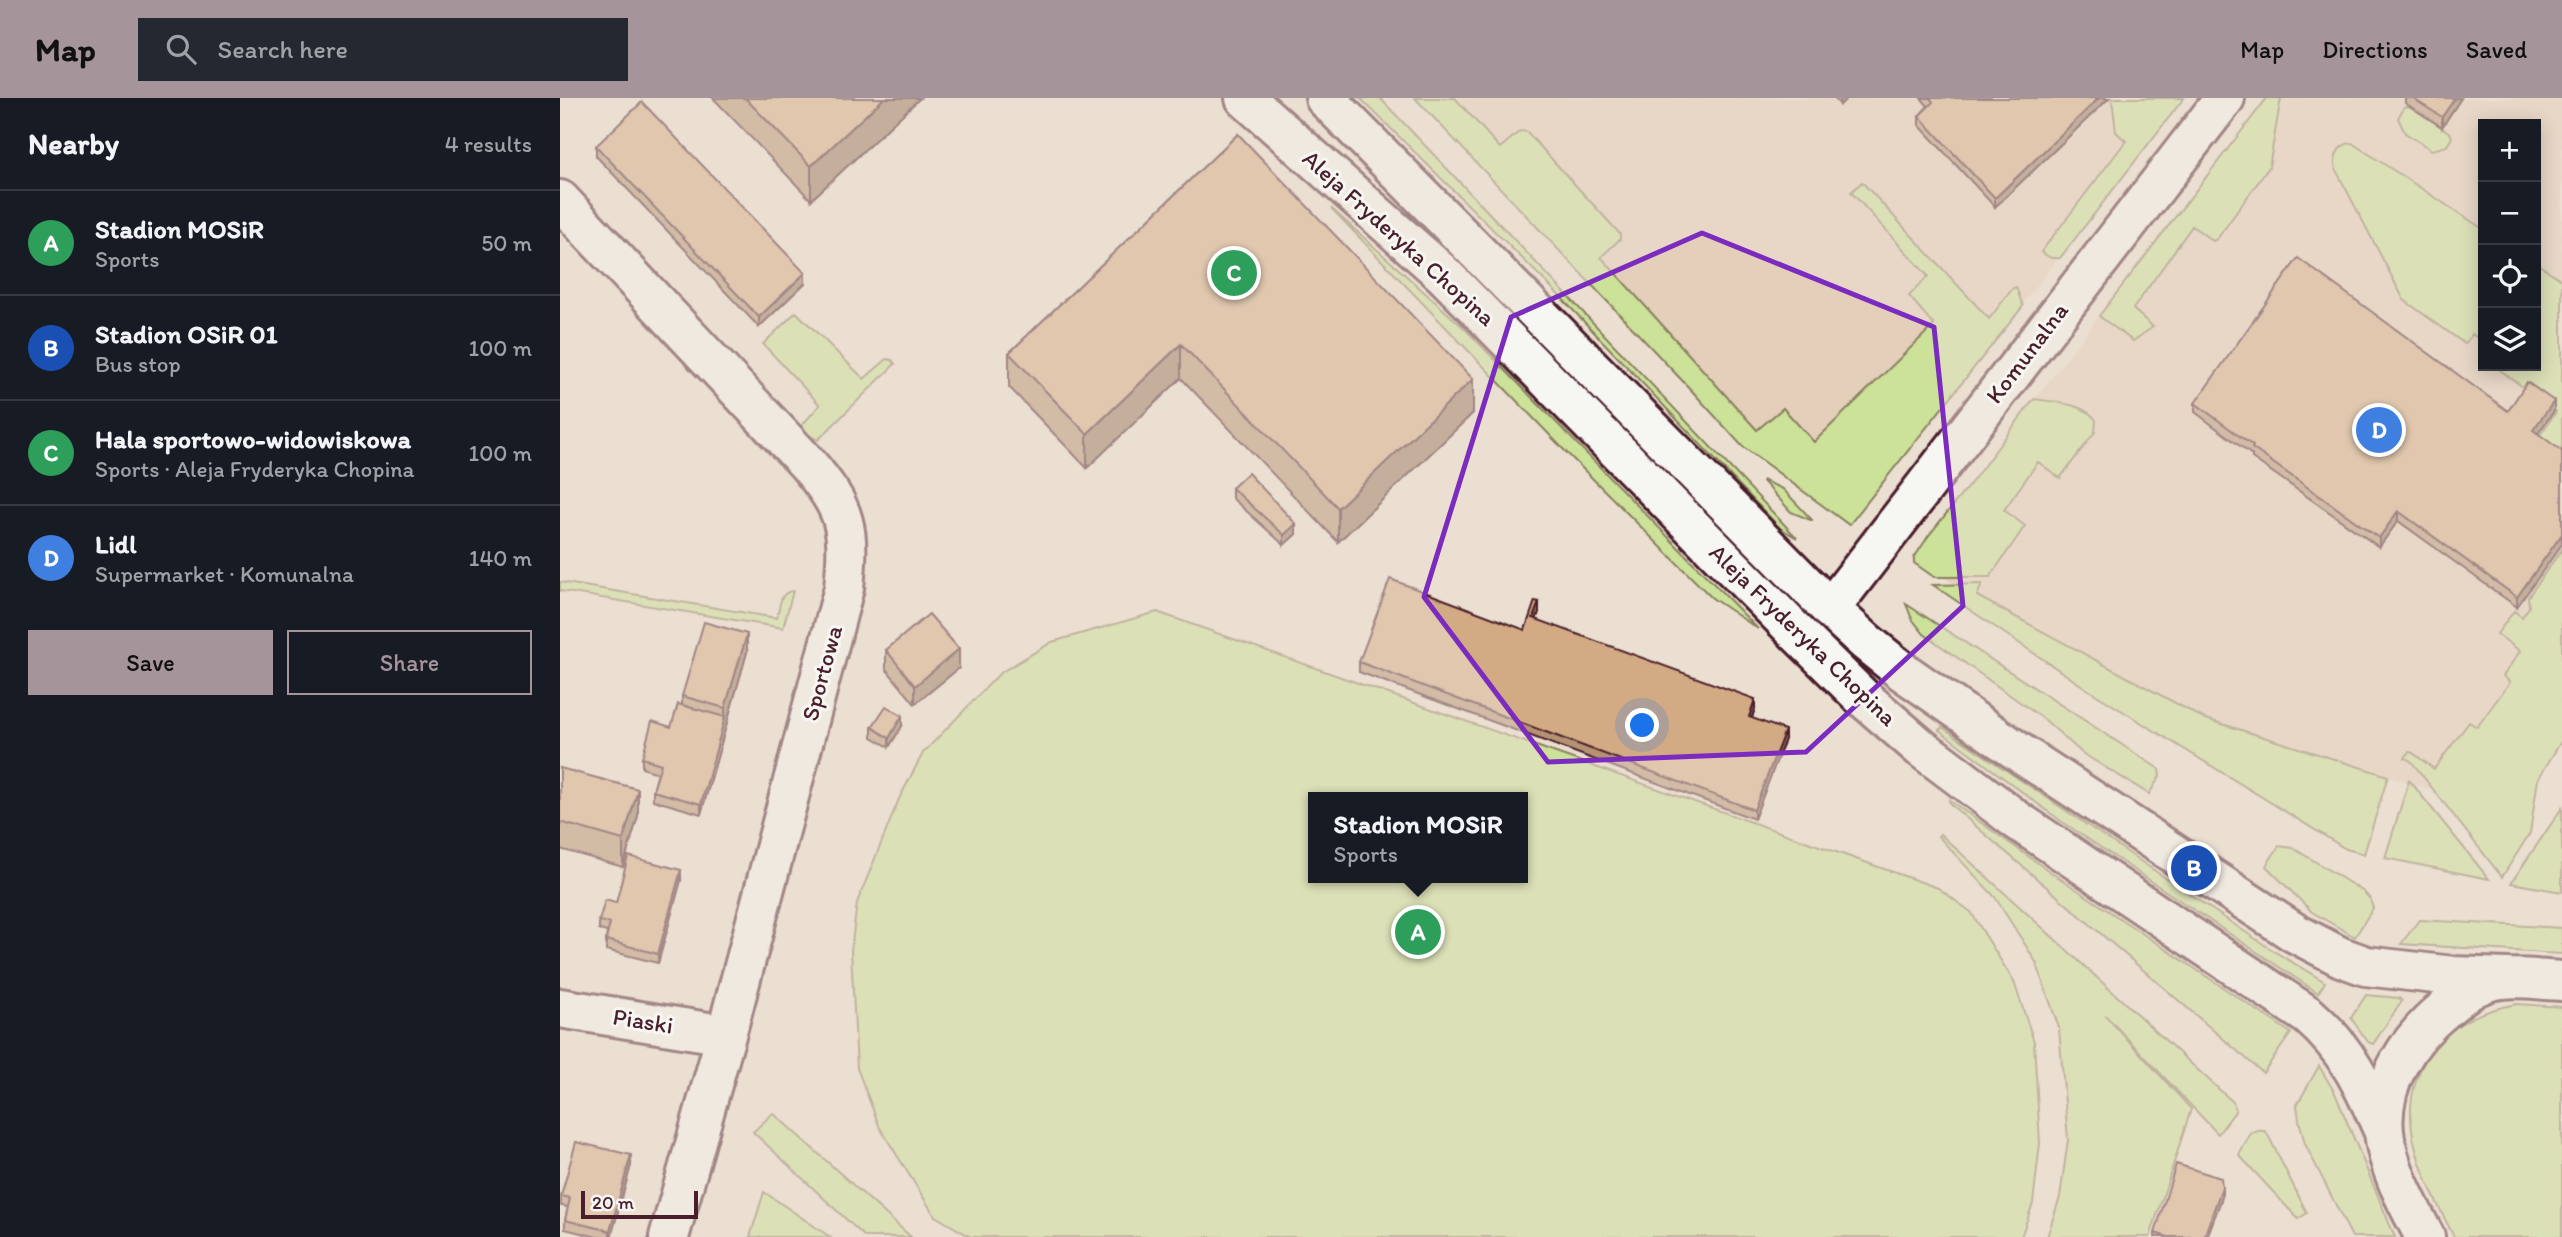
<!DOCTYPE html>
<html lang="en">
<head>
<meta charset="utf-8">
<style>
  :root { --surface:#171b24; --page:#242831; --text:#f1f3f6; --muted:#9ea1a6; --line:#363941; --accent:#a6949b }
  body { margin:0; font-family:Itim,sans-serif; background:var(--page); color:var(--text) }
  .controls { position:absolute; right:21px; top:21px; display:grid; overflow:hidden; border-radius:0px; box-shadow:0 4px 18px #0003 }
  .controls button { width:63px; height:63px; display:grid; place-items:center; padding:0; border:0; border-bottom:2px solid var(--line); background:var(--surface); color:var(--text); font:35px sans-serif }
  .scale { position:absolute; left:21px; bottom:18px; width:117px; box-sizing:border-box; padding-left:7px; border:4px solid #4a1f2b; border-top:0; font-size:19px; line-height:24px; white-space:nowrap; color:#4a1f2b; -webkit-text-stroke:5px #f6f6f2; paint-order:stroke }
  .you { position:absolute; left:1083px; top:628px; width:24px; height:24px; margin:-18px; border:5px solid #fff; border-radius:50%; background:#1a73e8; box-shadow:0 0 0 10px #1a73e833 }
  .badge { display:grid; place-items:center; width:46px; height:46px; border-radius:50%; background:var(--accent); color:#fff; font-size:23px; font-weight:700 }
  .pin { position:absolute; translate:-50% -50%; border:4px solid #fff; box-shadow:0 2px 7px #0006 }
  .popup { position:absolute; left:748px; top:694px; width:220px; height:91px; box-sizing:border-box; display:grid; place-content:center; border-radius:0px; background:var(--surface); filter:drop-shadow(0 2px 5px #0005); font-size:23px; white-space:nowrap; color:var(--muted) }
  .popup b { font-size:26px; color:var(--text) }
  .popup::after { content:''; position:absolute; left:50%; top:100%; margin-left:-14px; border:14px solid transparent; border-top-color:var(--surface) }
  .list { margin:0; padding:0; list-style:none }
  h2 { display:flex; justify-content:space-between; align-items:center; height:91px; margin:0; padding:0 28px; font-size:30px }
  h2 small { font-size:23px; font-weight:400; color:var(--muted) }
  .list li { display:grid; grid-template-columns:46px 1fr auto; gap:21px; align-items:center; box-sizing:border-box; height:105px; padding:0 28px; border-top:2px solid var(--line) }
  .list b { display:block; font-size:26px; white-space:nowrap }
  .list p { margin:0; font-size:23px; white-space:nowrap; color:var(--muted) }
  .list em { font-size:23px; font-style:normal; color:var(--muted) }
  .actions { display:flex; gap:14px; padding:21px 28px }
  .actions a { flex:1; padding:16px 0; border:2px solid var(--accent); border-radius:0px; text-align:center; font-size:24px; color:var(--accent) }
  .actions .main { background:var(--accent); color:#111 }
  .icon { flex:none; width:38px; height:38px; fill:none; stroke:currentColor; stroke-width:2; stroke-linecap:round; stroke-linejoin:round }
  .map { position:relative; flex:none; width:2002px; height:1139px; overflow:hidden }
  header { display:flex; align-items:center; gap:42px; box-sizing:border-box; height:98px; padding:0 35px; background:var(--accent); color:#111 }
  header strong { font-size:33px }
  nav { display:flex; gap:38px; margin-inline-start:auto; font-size:24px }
  .search { width:490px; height:63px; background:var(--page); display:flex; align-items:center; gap:18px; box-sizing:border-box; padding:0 24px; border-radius:0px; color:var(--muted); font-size:26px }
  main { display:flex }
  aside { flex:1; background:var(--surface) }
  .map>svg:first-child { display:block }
  .built { fill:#e4cfba; fill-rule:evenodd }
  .green { fill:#cbe298; stroke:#8a8062; stroke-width:2; fill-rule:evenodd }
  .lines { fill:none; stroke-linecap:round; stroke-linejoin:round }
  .minor-casing { stroke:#4a1f2b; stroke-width:44 }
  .major-casing { stroke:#4a1f2b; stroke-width:44 }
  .minor { stroke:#f6f6f2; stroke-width:38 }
  .major { stroke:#f6f6f2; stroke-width:38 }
  .wall { fill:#b59272; stroke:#4a1f2b; stroke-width:2 }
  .shaded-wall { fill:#93775c; stroke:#4a1f2b; stroke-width:2 }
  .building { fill:#d2aa84; stroke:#4a1f2b; stroke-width:2 }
  .marked { fill:none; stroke:#7b2cbf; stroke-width:5; stroke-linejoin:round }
  .labels { text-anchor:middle; stroke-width:6; stroke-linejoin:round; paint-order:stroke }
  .street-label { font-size:24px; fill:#4a1f2b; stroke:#f6f6f2 }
</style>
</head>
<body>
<header>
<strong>Map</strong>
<div class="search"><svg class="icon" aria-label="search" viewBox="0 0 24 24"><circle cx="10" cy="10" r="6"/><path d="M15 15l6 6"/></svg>Search here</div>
<nav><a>Map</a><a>Directions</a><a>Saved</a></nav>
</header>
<main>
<aside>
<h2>Nearby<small>4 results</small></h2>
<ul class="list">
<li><span class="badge" style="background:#2e9e5b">A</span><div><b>Stadion MOSiR</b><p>Sports</p></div><em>50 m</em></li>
<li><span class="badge" style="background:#1a4fb4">B</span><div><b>Stadion OSiR 01</b><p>Bus stop</p></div><em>100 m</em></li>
<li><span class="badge" style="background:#2e9e5b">C</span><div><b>Hala sportowo-widowiskowa</b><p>Sports · Aleja Fryderyka Chopina</p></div><em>100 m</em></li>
<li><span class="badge" style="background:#3f7fe0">D</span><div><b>Lidl</b><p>Supermarket · Komunalna</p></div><em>140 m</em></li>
</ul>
<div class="actions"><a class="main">Save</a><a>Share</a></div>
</aside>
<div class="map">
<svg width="2002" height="1139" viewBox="0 0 2002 1139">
  <rect width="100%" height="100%" fill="#ebdfd1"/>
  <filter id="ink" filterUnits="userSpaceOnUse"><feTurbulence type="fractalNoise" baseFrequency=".0143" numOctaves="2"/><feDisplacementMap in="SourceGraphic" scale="14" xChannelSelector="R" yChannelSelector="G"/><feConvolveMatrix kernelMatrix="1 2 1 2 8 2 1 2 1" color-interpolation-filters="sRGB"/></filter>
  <g filter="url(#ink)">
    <path class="built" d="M 855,0 L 1624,0 L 1289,427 L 1182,348 Z
      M 1707,0 L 2002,0 L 2002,624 L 1948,716 L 1643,620 L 1351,462 ZM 1923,26 L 1976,26 L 1976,268 L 1923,268 Z"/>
    <path class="green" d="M 800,0 L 820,0 L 1237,440 L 1220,430 L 993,191 Z
      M 855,0 L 895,0 L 940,50 L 960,33 L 967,34 L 1060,136 L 1060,141 L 1041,159 L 1197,332 L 1223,310 L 1254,344 L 1374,227 L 1349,198 L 1368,178 L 1291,94 L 1302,84 L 1429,221 L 1453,190 L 1456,189 L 1463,208 L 1289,427 L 1182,348 L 1133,294 Z
      M 1552,0 L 1624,0 L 1500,160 L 1491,160 L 1481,154 L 1566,43 L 1556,34 Z
      M 1707,0 L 1721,0 L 1709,69 L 1657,141 L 1653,143 L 1632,128 L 1573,211 L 1593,229 L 1573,243 L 1539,218 Z
      M 1849,8 L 1890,35 L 1892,39 L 1887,48 L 1872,52 L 1845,35 L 1838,20 L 1844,9 Z
      M 1792,45 L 1923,131 L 1923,244 L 1912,236 L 1905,246 L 1844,202 L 1776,72 C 1773,59 1778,46 1792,45 Z
      M 771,110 L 903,229 L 1198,531 L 1152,500 L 1007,355 Z
      M 1976,165 L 2002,182 L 2002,359 L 1977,341 L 1996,314 L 1935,268 L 1976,268 Z
      M 236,214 L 304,281 L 327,261 L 332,262 L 335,266 L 258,342 L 248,337 L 242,327 L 260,307 L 203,246 Z
      M 1474,301 C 1493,304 1524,305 1536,322 L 1535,334 L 1500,380 L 1478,364 L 1444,412 L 1465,428 L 1430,479 L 1374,479 L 1354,465 L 1354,460 L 1369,437 L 1411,385 Z
      M 1202,382 L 1223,391 L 1253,423 L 1231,414 Z
      M 2002,451 L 2002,642 L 1978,681 L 1970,735 L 1942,779 L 1851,663 L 1845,660 L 1849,654 L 1853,655 L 1874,671 L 1909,624 L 1917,629 L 1950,584 L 1943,578 L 1960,553 L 1937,536 L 1954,513 L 1962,519 L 1969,509 L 1968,499 Z
      M 0,484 L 217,520 C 220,508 219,494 233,493 L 223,530 L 0,493 Z
      M 1422,486 L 1417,498 L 1643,620 L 1828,678 L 1804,756 L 1786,751 L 1530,593 L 1373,487 Z
      M 1346,506 L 1599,671 L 1600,678 L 1589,696 L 1522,655 L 1485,622 L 1364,536 L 1352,521 Z
      M 597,514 L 1378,790 L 1411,814 L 1454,884 L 1474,944 L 1480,1045 L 1473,1105 L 1461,1139 L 411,1139 L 375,1118 L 320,1030 L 297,970 L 291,853 L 297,805 L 339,701 L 363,655 L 440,575 L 492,544 ZM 753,699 L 963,699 L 963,780 L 753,780 Z
      M 1382,629 L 1712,852 L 1765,884 L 1758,895 L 1501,723 L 1379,632 Z
      M 1849,682 L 1929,781 L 1825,760 Z
      M 1389,702 L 1489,773 L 1731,935 L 1703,975 L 1390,706 Z
      M 2002,710 L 2002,794 L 1951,785 Z
      M 1380,736 L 1673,1004 L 1676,1012 L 1658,1036 L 1545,917 L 1631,1011 L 1590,1139 L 1487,1139 L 1500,1099 L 1508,1042 L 1499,930 L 1476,864 L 1435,799 L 1378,738 Z
      M 1719,748 L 1733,750 L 1804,794 L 1810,801 L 1813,810 L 1795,839 L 1752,814 L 1706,768 Z
      M 1859,822 L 2002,830 L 2002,856 L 1841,846 Z
      M 1806,897 L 1839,900 L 1842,903 L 1813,946 L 1808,944 L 1791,920 Z
      M 1957,906 L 2002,909 L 2002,1139 L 1894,1139 C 1864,1079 1825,1012 1874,950 C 1895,923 1924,912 1957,906 Z
      M 1759,968 L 1775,995 L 1835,1139 L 1792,1139 L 1745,1046 L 1739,1022 L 1737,1007 Z
      M 213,1015 L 351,1139 L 305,1139 L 193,1034 Z
      M 1698,1033 L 1705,1033 L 1708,1037 L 1747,1115 L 1738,1121 L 1679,1057 L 1691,1035 Z
      M 204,1094 L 270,1139 L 190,1139 Z"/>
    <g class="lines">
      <g class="minor-casing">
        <path id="minor" d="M 0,102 L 246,364 C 287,412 290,429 284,490 L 166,937 L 109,1139
          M 1270,511 L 1665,0
          M 0,910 L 166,937"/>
      </g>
      <g class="major-casing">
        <path id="major" d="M 685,0 L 882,175 L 1239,537 L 1301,598 L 1360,649 L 1458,723 L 1749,918 C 1787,951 1804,988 1824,1034
          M 765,0 L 1270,511 L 1306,544 L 1342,573 L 1463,657 L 1735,835 L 1781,859 L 1806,868 L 1893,878 L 1947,880
          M 1865,1139 C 1848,1106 1828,1072 1824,1034 C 1819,984 1849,940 1886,910 C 1899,899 1911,889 1927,884 C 1951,877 1977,882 2002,883"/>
      </g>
      <use href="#minor" class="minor"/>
      <use href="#major" class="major"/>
    </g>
    <path class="wall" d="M 153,0 L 360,0 L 251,102 Z
      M 1274,0 L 1287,0 L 1280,7 Z
      M 1361,0 L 1549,0 L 1435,109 L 1359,27 L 1359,18 L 1368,8 Z
      M 1845,0 L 1901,0 L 1882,29 L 1845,5 Z
      M 678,36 L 913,315 L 778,444 L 621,280 L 527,370 L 449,289 L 449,255 Z
      M 36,48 L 245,185 L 199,229 L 36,58 Z
      M 1635,305 L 1994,313 L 1978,335 L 1957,509 L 1838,423 L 1819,449 L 1692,360 L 1692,357 L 1635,314 Z
      M 672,390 L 736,436 L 724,447 L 672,400 Z
      M 979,514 L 976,522 L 1195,610 L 1192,620 L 1225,641 L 1194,721 L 799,574 L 799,564 L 965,532 Z
      M 326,552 L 399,570 L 355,606 L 326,571 Z
      M 187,554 L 141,716 L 93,702 L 93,693 L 98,675 L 82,670 L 82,660 L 111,629 L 122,607 L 122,598 Z
      M 342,628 L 329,649 L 312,639 L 312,629 Z
      M 0,670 L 78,718 L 63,769 L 0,751 Z
      M 121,782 L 98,865 L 46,852 L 46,842 L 47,834 L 39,832 L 39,823 L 56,805 Z
      M 71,1067 L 51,1139 L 37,1139 L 5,1131 L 5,1122 L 8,1109 L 1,1108 L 1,1098 Z
      M 1662,1099 L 1647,1139 L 1595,1139 L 1595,1135 Z"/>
    <path class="shaded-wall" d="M 324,0 L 360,0 L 251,102 L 251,68 Z
      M 1280,0 L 1287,0 L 1280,7 Z
      M 1539,0 L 1549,0 L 1435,109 L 1435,100 Z
      M 1895,0 L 1901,0 L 1882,29 L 1882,19 Z
      M 245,175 L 245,185 L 199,229 L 199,219 Z
      M 621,246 L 621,280 L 527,370 L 527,336 Z
      M 913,281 L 913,315 L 778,444 L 778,410 Z
      M 1994,303 L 1994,313 L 1973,342 L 1973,332 Z
      M 1838,413 L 1838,423 L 1819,449 L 1819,440 Z
      M 736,426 L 736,436 L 724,447 L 724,437 Z
      M 2002,436 L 2002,446 L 1957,509 L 1957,499 Z
      M 979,504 L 979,514 L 973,530 L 973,520 Z
      M 187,536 L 187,554 L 141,716 L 141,706 L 165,619 L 165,610 Z
      M 399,551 L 399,570 L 355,606 L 355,588 Z
      M 1195,601 L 1195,610 L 1189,628 L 1189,619 Z
      M 342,618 L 342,628 L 329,649 L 329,640 Z
      M 1225,632 L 1225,641 L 1194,721 L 1194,712 Z
      M 78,691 L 78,718 L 63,769 L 63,742 Z
      M 121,772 L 121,782 L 98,865 L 98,856 Z
      M 71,1057 L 71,1067 L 51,1139 L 50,1139 L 50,1133 Z
      M 1662,1089 L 1662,1099 L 1647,1139 L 1644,1139 Z"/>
    <path class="building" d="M 185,0 L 324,0 L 251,68 Z
      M 1370,0 L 1539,0 L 1435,100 L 1359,18 L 1373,4 Z
      M 1852,0 L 1895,0 L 1882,19 Z
      M 82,4 L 245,175 L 199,219 L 36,48 Z
      M 678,36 L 913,281 L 778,410 L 621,246 L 527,336 L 449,255 Z
      M 1738,160 L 1948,313 L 1967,284 L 1994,303 L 1973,332 L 2002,353 L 2002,436 L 1957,499 L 1838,413 L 1819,440 L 1692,350 L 1693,348 L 1635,305 Z
      M 688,375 L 736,426 L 724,437 L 672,390 Z
      M 830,481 L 965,532 L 975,503 L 979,504 L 973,520 L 1195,601 L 1189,619 L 1225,632 L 1194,712 L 799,564 Z
      M 369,516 L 399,551 L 355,588 L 326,552 Z
      M 144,524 L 187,536 L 165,610 L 122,598 Z
      M 118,606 L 165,619 L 141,706 L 93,693 L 101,666 L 82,660 L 92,623 L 111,629 Z
      M 326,608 L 342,618 L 329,640 L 312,629 Z
      M 0,670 L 78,691 L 63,742 L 0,724 Z
      M 68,758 L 121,772 L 98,856 L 46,842 L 50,825 L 39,823 L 45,802 L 56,805 Z
      M 16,1044 L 71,1057 L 50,1133 L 5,1122 L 10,1100 L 1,1098 Z
      M 1616,1066 L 1661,1080 L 1662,1089 L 1644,1139 L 1608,1139 L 1595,1135 Z"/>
  </g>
  <path d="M0 0H2002V1139H0ZM 1142,135 L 1374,229 L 1403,508 L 1246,654 L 988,664 L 864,499 L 951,219 Z" fill="#ebdfd1" fill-opacity=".55" fill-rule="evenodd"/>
  <path class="marked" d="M 1142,135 L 1374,229 L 1403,508 L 1246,654 L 988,664 L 864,499 L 951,219 Z"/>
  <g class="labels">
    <g class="street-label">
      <text transform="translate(839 140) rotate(42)" y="8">Aleja Fryderyka Chopina</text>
      <text transform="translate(1467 255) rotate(-53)" y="8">Komunalna</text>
      <text transform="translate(1243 537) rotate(44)" y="8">Aleja Fryderyka Chopina</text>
      <text transform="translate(262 575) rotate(-75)" y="8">Sportowa</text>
      <text transform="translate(83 923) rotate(9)" y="8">Piaski</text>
    </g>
  </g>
</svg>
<div class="controls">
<button>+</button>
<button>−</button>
<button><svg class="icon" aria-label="locate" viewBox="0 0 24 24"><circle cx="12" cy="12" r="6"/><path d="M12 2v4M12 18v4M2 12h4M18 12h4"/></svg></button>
<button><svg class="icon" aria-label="layers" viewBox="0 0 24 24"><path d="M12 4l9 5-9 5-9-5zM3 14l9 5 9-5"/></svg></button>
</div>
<div class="scale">20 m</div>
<div class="you"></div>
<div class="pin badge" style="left:858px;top:834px;background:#2e9e5b">A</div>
<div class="popup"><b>Stadion MOSiR</b>Sports</div>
<div class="pin badge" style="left:1634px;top:770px;background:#1a4fb4">B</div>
<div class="pin badge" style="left:674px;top:175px;background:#2e9e5b">C</div>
<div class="pin badge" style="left:1819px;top:332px;background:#3f7fe0">D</div>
</div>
</main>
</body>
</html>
